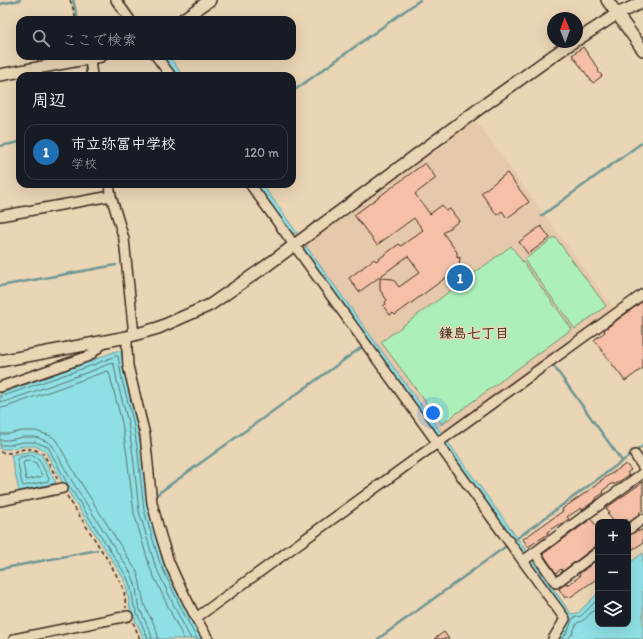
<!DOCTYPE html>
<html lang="ja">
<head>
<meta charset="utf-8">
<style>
  :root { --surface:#171b24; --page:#242831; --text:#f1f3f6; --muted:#9ea1a6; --line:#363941; --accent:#1f6fb2 }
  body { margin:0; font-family:Itim,"Klee One",sans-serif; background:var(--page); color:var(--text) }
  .controls { position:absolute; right:12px; bottom:12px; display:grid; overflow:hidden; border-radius:8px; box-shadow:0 4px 16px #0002 }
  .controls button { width:36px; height:36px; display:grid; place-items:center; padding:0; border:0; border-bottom:1px solid var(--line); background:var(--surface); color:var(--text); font:20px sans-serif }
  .compass { position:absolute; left:547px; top:12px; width:36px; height:36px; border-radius:50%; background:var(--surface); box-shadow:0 4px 16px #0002; rotate:359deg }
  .you { position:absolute; left:433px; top:413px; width:14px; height:14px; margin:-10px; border:3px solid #fff; border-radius:50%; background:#1a73e8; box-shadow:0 0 0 6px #1a73e833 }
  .badge { display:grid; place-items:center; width:26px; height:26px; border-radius:50%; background:var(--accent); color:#fff; font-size:13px; font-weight:700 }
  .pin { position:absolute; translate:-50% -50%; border:2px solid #fff; box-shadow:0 1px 4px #0006 }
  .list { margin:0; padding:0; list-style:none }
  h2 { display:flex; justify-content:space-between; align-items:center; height:52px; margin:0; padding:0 16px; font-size:17px }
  h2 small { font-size:13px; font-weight:400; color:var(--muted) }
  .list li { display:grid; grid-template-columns:26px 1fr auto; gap:12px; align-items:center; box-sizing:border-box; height:56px; margin:0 8px 8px; padding:0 8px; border:1px solid var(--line); border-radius:12px }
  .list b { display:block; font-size:15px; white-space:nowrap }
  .list p { margin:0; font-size:13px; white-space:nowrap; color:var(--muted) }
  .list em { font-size:13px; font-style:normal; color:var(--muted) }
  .icon { flex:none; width:22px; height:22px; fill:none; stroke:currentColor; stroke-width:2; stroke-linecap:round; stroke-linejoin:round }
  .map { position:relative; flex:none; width:643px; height:639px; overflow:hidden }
  .search { position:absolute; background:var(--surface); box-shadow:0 4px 16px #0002; left:16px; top:16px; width:280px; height:44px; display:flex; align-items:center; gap:10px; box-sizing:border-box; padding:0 14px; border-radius:12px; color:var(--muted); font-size:15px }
  .panel { position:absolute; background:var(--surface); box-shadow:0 4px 16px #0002; left:16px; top:72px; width:280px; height:116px; border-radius:12px }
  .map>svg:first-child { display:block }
  .built { fill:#e6c8aa }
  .green { fill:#acefb8; stroke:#748c6b }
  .water { fill:#8ee0e5; stroke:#6d9795 }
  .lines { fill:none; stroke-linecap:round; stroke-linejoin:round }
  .shore { stroke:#5c736e; stroke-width:1 }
  .stream { stroke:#6d9795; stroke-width:2.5 }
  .building { fill:#f5c0a7; stroke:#3b2a1e }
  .minor-casing { stroke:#3b2a1e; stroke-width:12 }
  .tertiary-casing { stroke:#3b2a1e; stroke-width:14 }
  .path { stroke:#3b2a1e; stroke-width:1.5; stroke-dasharray:4 3; stroke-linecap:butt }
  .minor { stroke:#ead5b4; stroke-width:9 }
  .tertiary { stroke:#ead5b4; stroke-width:11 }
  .labels { text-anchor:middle; stroke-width:3; stroke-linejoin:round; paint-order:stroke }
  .neighbourhood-label { font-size:14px; font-weight:bold; fill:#3b2a1e; stroke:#ead5b4 }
</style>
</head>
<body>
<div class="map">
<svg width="643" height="639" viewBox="0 0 643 639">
  <rect width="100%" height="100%" fill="#ead5b4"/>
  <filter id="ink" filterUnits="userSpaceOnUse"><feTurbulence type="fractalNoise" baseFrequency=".025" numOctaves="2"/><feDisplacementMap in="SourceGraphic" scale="8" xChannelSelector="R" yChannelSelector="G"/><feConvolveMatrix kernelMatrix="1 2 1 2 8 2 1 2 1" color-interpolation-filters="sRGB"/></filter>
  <g filter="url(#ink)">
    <path class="built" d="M 475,120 L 615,311 L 443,436 L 306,246 Z"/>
    <path class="green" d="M 555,237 L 606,306 L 575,329 L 524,260 Z
      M 511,246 L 572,329 L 442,424 L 381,342 Z"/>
    <path class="water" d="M 163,56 L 169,56 L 183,76 L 177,76 Z
      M 256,184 L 262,184 L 297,233 L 291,233 Z
      M 306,246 C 394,369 484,490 571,614 L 578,613 L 598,593 L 598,624 L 628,624 L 628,564 L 643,553 L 643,639 L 557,639 L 564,629 L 569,617 L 321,277 L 304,250 Z
      M 116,351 L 121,351 L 126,379 L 136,420 L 142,454 L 148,508 L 163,562 L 185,608 L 202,639 L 144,639 L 130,608 L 127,589 L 124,579 L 63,483 L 45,450 L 35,446 L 24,446 L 10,449 L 0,449 L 0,394 L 91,361 Z
      M 32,451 L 42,455 L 56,483 L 19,491 L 11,455 Z"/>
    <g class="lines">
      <path class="shore" d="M 0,397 L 93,365 L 115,356 L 118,356 L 122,380 L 133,421 L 138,454 L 144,510 L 160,563 L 182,610 L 197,639
        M 0,402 L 4,402 L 94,370 L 111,363 L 114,364 L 117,381 L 128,422 L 133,455 L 139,511 L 155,565 L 177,612 L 191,639
        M 0,408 L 6,407 L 107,371 L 109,372 L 122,423 L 127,456 L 134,513 L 150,568 L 172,615 L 184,639
        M 0,434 L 8,434 L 22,431 L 36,431 L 51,436 L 56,440 L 76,475 L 137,572 C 141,582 141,593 144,603 C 147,615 158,626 158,639
        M 0,440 L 9,440 L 23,437 L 36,437 L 48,442 L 52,445 L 70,478 L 132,575 L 136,587 L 138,605 L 151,634 L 152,639
        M 0,445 L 9,445 L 23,442 L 35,442 L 48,447 L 66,481 L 127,577 L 131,588 L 134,606 L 147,636 L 147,639
        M 31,455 L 39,459 L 49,479 L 48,481 L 23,486 L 22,484 L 17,459 L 18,458 Z
        M 31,461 L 36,463 L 42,476 L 40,477 L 27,480 L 26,479 L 23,463 L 24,462 Z
        M 562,639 L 568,631 L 573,618 L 581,616 L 598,599
        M 568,639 L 572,634 L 577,623 L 584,620 L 598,606"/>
      <path class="stream" d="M 73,0 L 78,20
        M 0,4 L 20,0
        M 85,64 L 87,76
        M 292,92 L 420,0
        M 0,146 L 20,142
        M 541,216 L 643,142
        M 0,286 L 116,265
        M 553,365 L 622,461
        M 154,495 L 156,495 L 362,347
        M 516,539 L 643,446
        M 0,569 L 97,550
        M 378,639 L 505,547"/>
    </g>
    <path class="building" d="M 583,47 L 599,70 L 598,71 L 602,76 L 593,83 L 572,55 Z
      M 425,163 L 436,178 L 415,194 L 430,214 L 442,205 L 446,211 L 450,209 L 459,221 L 443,233 L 457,252 L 457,258 L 460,257 L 459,268 L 395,315 L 393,313 L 390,315 L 383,306 L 386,304 L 385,302 L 387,300 L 380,290 L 380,278 L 393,279 L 399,287 L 420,272 L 408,256 L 359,292 L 349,278 L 374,259 L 376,261 L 399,244 L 401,246 L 423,230 L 414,218 L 377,245 L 354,215 Z
      M 507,173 L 529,202 L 507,218 L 502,211 L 497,215 L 481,193 Z
      M 541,226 L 550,238 L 528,254 L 519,242 Z
      M 643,301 L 643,368 L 625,381 L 594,340 L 605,332 L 604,330 Z
      M 626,464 L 631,470 L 627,473 L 629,475 L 614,485 L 613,483 L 602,491 L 604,493 L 596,498 L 597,499 L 582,510 L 581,508 L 578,510 L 567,517 L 569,519 L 559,525 L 559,524 L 547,532 L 548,534 L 528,547 L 523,539 L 563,511 L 562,509 L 591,489 L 601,481 L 600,481 Z
      M 643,482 L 643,510 L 639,513 L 640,514 L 628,523 L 627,519 L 623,522 L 614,522 L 607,513 L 609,512 L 606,508 Z
      M 591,519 L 598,528 L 598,541 L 595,544 L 596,546 L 563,571 L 561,569 L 556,573 L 543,554 Z
      M 643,529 L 643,543 L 628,552 L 628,536 L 638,530 L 638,532 Z
      M 598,559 L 598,578 L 569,598 L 568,596 L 565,598 L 559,589 L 567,583 L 568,585 L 580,576 L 579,574 Z
      M 444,632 L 449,639 L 434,639 Z"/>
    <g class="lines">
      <g class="minor-casing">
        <path id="minor" d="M 116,0 L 130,20
          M 156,56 L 171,76
          M 90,59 L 92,76
          M 109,184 L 111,196 L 124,239 L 134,335
          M 250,184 L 565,619 L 553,639
          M 0,216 L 111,196
          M 127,337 L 127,349 L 128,366 L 145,435 L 152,503 L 160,533 L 169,562 L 177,580 L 196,618 L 208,639
          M 0,387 L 89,356 L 106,341
          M 635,455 L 643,467
          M 0,501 L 63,488
          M 628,530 L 643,519
          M 535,553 L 556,583 L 598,552
          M 523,561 L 643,473
          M 196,618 L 643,294
          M 14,639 L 128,616"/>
      </g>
      <g class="tertiary-casing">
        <path id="tertiary" d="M 607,0 L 643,50
          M 182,20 L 210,0
          M 577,40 L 617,14 L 643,2
          M 0,75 L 101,56
          M 0,361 L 127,337 L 158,328 L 210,305 L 266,266 L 480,108 L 554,55 L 573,42"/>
      </g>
      <path class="path" d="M 70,0 L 72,5 L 76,20
        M 0,452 L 10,453 L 24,449 L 33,449 L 43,453 L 58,480
        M 67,496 L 109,562 L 122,585 L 124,591 L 126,608
        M 133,622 L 140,639"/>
      <use href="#minor" class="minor"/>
      <use href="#tertiary" class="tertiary"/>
    </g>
  </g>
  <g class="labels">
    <g class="neighbourhood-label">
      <text x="474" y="338">鎌島七丁目</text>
    </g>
  </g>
</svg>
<div class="controls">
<button>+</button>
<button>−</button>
<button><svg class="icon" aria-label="layers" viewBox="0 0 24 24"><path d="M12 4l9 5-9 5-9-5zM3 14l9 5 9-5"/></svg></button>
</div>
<svg class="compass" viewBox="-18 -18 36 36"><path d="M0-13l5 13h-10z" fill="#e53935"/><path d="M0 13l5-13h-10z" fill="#9ea1a6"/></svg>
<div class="you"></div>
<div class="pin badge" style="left:460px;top:278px">1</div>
<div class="search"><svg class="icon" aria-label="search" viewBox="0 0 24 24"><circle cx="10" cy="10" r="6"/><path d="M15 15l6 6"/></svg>ここで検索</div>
<section class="panel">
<h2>周辺<small></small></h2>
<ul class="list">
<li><span class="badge">1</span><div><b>市立弥冨中学校</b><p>学校</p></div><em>120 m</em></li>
</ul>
</section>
</div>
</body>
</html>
